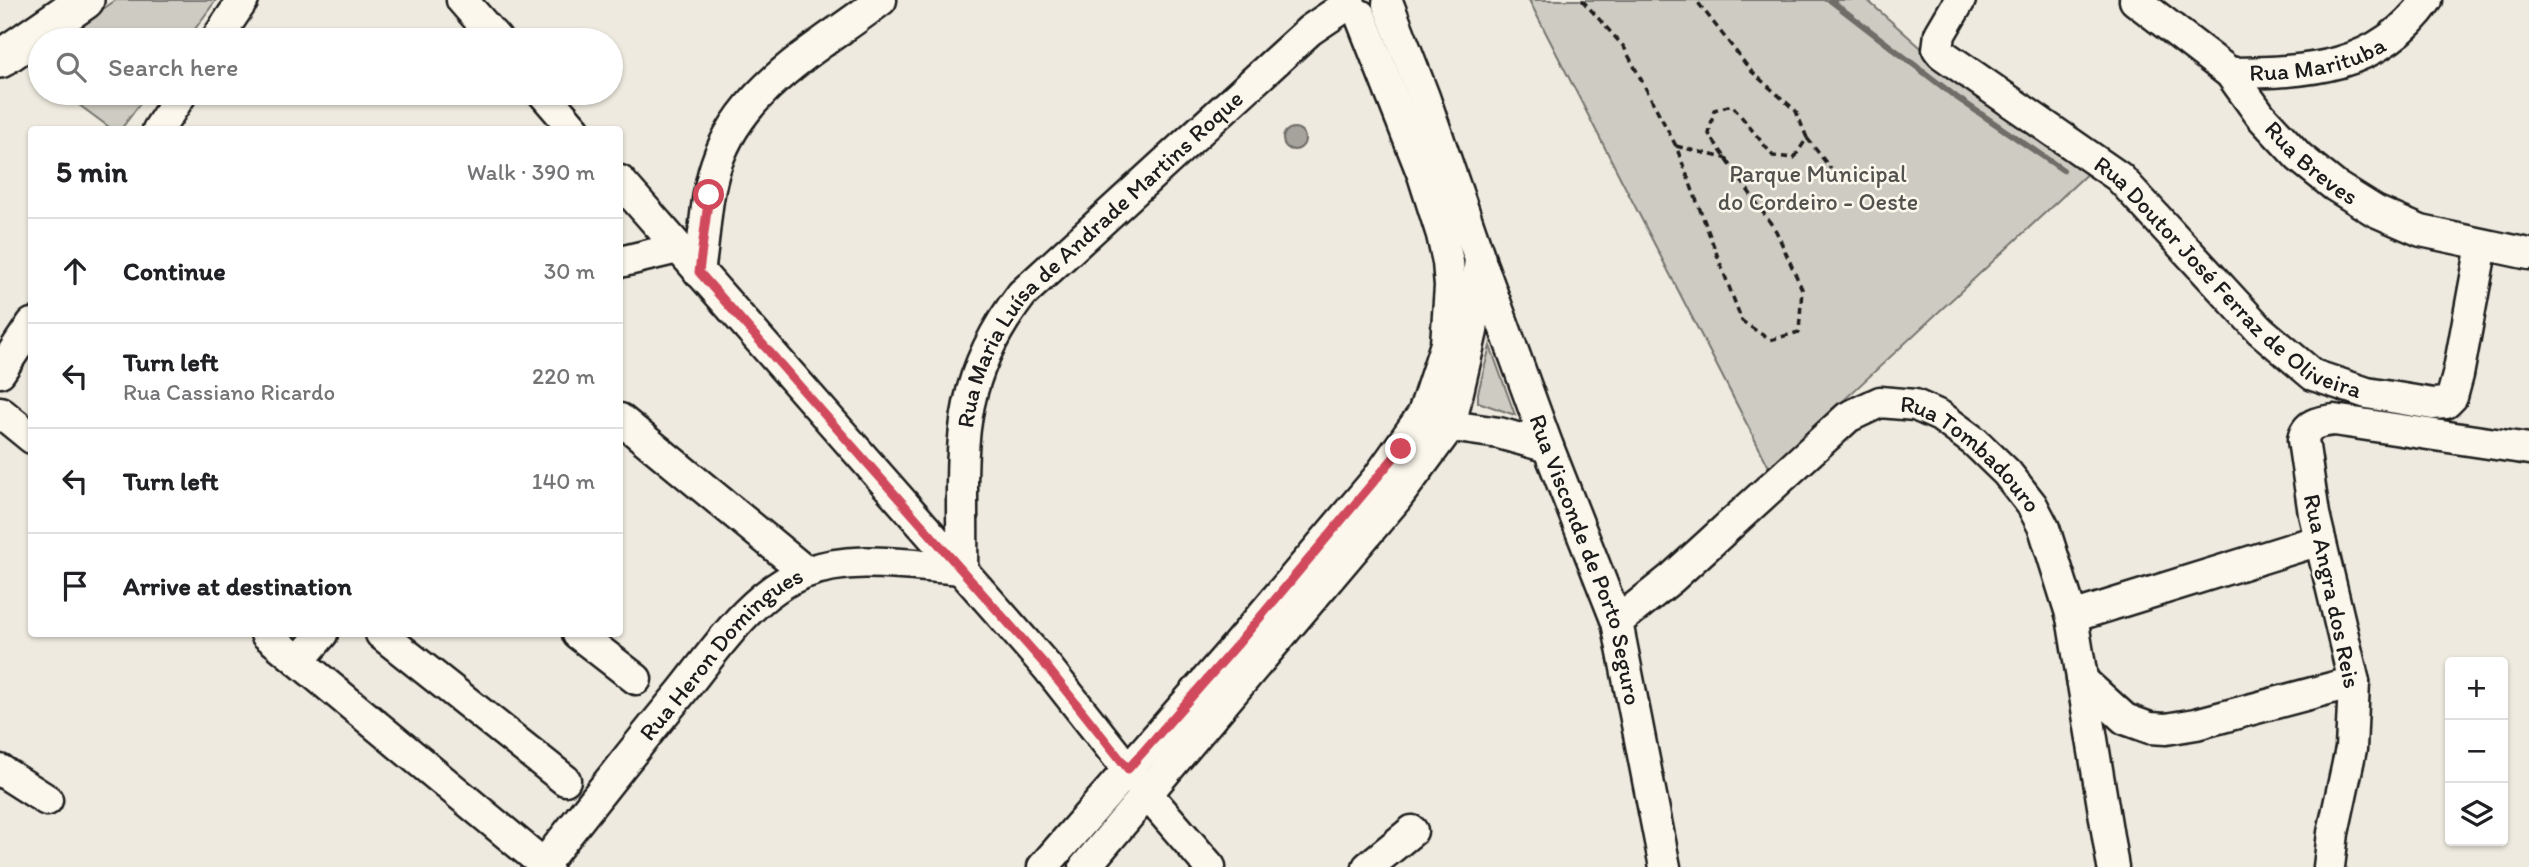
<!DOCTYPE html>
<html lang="en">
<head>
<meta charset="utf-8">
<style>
  :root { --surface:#fff; --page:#f2f2f2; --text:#202124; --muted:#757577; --line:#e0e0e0 }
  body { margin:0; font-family:Itim,sans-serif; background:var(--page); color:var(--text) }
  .controls { position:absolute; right:21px; bottom:21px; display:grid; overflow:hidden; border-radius:7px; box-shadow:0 2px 5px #0004 }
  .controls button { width:63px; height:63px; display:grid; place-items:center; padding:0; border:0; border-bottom:2px solid var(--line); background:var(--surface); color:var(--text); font:35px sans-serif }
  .stop { position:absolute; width:21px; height:21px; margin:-16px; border:5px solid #d1495b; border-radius:50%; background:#fff }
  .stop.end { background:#d1495b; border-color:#fff; box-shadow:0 2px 7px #0008 }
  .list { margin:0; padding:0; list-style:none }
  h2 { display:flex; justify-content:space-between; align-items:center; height:91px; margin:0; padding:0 28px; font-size:30px }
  h2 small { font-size:23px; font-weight:400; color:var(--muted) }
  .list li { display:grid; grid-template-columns:46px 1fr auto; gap:21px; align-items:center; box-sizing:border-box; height:105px; padding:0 28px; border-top:2px solid var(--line) }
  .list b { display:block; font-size:26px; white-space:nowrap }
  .list p { margin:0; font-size:23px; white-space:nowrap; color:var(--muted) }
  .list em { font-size:23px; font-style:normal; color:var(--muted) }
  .icon { flex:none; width:38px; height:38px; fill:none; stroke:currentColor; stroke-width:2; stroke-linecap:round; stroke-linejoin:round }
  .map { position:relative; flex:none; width:2529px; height:867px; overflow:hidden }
  .search { position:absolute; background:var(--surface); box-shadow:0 2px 5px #0004; left:28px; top:28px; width:595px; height:77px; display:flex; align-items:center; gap:18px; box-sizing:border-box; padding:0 24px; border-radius:38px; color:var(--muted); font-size:26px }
  .panel { position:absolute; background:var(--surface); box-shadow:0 2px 5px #0004; left:28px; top:126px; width:595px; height:511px; border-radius:7px }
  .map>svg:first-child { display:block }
  .green { fill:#ceccc2; stroke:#75746f; stroke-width:2 }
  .water { fill:#a6a39d; stroke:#6f6d69; stroke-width:2 }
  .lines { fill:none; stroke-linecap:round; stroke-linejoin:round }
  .stream { stroke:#6f6d69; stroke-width:6 }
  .minor-casing { stroke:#1c1c1c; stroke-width:35 }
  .major-casing { stroke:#1c1c1c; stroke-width:42 }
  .path { stroke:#1c1c1c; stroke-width:3.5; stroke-dasharray:7 5; stroke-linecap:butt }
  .minor { stroke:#fbf7ec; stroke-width:30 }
  .major { stroke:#fbf7ec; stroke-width:37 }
  .route { stroke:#d1495b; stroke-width:9 }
  .labels { text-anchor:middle; stroke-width:5; stroke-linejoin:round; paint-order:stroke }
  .street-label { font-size:24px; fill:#1c1c1c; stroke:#fbf7ec }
  .park-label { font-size:24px; fill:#51514e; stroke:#fbf7ec }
</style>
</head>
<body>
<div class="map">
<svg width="2529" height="867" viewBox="0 0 2529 867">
  <rect width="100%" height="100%" fill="#eeeadf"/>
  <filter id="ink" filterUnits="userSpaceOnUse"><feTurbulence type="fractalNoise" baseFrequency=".0143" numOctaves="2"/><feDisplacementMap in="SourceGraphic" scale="14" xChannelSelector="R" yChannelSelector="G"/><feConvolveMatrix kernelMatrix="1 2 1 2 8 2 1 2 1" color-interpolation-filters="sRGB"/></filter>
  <g filter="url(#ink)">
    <path class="green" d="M 116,0 L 216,0 L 187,40 L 58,40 Z
      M 1529,0 L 1867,0 L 1928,54 L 2092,169 L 1770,469 Z
      M 63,93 L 148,93 L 121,129 L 113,130 Z
      M 1490,346 L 1515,415 L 1478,402 L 1478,393 Z"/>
    <path class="water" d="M1283 139a11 11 0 1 1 22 0a11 11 0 1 1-22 0Z"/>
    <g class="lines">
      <path class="stream" d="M 1830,0 L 1956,97 L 2063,170"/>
      <g class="minor-casing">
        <g id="minor">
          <path d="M 462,0 L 497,40"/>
          <path id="s1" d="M 1960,0 L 1940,34 L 1938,49 L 1942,54 L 2119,177 L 2260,330 L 2313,375 L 2367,393 L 2433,404 L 2446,403 L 2452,397 L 2458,375 L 2482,245"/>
          <path id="s2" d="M 2135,0 L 2230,73 L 2261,116 L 2299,157 L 2335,186 L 2375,211 L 2421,231 L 2529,254"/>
          <path d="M 216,40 L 243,0"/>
          <path id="s3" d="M 2230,73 C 2307,72 2378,70 2427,0"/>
          <path d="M 543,93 L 575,130"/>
          <path d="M 158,130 L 182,93"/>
          <path d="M 620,181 L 1047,667 L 1147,794 L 1210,867"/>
          <path d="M 620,262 L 678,248"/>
          <path id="s4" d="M 1482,266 L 1548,447 L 1617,622 L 1665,867"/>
          <path d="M 699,272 C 705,237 705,198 716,165 C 741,87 820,47 881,0"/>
          <path d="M 0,372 L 32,324"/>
          <path d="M 0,412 L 32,438"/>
          <path d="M 620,419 L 806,572"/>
          <path d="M 1450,426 L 1499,433 L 1548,447"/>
          <path d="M 2072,617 L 2320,540"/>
          <path id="s5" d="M 1617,622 L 1672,578 L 1848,417 L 1880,402 L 1915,405 L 1940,416 L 1975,442 L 2007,473 L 2032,505 L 2044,528 L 2072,617 L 2113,867"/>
          <path d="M 266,634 L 547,867"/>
          <path d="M 381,634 L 565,780"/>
          <path d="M 578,634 L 636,679"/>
          <path d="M 299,661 L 322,634"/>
          <path d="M 2082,680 L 2125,719 L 2150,728 L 2166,729 L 2196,724 L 2354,682"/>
          <path d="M 0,770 L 47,800"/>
          <path id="s6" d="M 544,864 C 589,807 633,750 680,694 C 715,651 750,594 804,573 C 854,554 910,566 962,569 C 964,458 949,389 1022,294 L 1276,61 L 1310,30 L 1350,3"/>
          <path d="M 1043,867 L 1237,645 L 1377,479 L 1423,414 L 1446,344 L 1450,286 L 1448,262 L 1442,235 L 1423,175 L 1360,15"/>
          <path d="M 1085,867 L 1396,499 L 1450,426 L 1472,331 L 1480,259 L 1424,97 L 1388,4"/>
          <path d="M 1368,867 L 1412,831"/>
          <path d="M 2329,867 L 2333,833 L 2351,749 L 2354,682 L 2314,514 L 2303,440 C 2306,423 2319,422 2334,420 L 2529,449"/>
        </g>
      </g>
      <g class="major-casing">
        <path id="major" d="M 0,59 L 85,0"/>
      </g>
      <path class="path" d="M 1582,0 L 1624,47 L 1676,146 L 1742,321 L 1770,340 L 1799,332 L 1802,289 L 1776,231 L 1709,134 L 1714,110 L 1732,105 L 1773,156 L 1794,158 L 1807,138 L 1796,111 L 1751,71 L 1696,0
        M 1807,138 L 1831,169
        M 1676,146 L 1728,159"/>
      <use href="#minor" class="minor"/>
      <use href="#major" class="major"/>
    </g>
  </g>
  <g class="lines" filter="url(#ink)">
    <path class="route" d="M 709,195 L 699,272 L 1047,667 L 1128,769 L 1237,645 L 1401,449"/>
  </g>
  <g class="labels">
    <g class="street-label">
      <text dy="8" stroke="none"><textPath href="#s3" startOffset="89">Rua Marituba</textPath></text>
      <text dy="8" stroke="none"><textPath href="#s2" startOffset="242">Rua Breves</textPath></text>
      <text dy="8" stroke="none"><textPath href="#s6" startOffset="915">Rua Maria Luísa de Andrade Martins Roque</textPath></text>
      <text dy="8" stroke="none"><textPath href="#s1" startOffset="427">Rua Doutor José Ferraz de Oliveira</textPath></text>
      <text dy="8" stroke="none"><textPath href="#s5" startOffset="453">Rua Tombadouro</textPath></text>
      <text dy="8" stroke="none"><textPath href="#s4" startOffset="312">Rua Visconde de Porto Seguro</textPath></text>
      <text transform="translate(2332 591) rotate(78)" y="8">Rua Angra dos Reis</text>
      <text dy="8" stroke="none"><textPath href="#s6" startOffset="276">Rua Heron Domingues</textPath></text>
    </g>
    <g class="park-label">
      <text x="1818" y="182">Parque Municipal<tspan x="1818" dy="28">do Cordeiro - Oeste</tspan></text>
    </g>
  </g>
</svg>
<div class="controls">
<button>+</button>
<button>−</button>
<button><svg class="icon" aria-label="layers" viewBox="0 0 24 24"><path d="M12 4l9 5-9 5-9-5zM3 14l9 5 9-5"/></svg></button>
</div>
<div class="stop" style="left:709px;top:195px"></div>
<div class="stop end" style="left:1401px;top:449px"></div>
<div class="search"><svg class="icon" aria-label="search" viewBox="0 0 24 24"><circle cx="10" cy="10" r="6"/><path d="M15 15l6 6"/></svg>Search here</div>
<section class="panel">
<h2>5 min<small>Walk · 390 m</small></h2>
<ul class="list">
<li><svg class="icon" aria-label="ahead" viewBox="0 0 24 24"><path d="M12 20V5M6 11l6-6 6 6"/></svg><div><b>Continue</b></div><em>30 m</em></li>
<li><svg class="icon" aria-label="left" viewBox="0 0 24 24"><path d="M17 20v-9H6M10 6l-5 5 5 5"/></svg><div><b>Turn left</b><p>Rua Cassiano Ricardo</p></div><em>220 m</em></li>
<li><svg class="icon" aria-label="left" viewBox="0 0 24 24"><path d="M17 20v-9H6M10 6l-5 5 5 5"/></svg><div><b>Turn left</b></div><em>140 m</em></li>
<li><svg class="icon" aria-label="arrive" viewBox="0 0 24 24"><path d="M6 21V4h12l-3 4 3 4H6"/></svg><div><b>Arrive at destination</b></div></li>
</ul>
</section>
</div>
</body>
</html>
